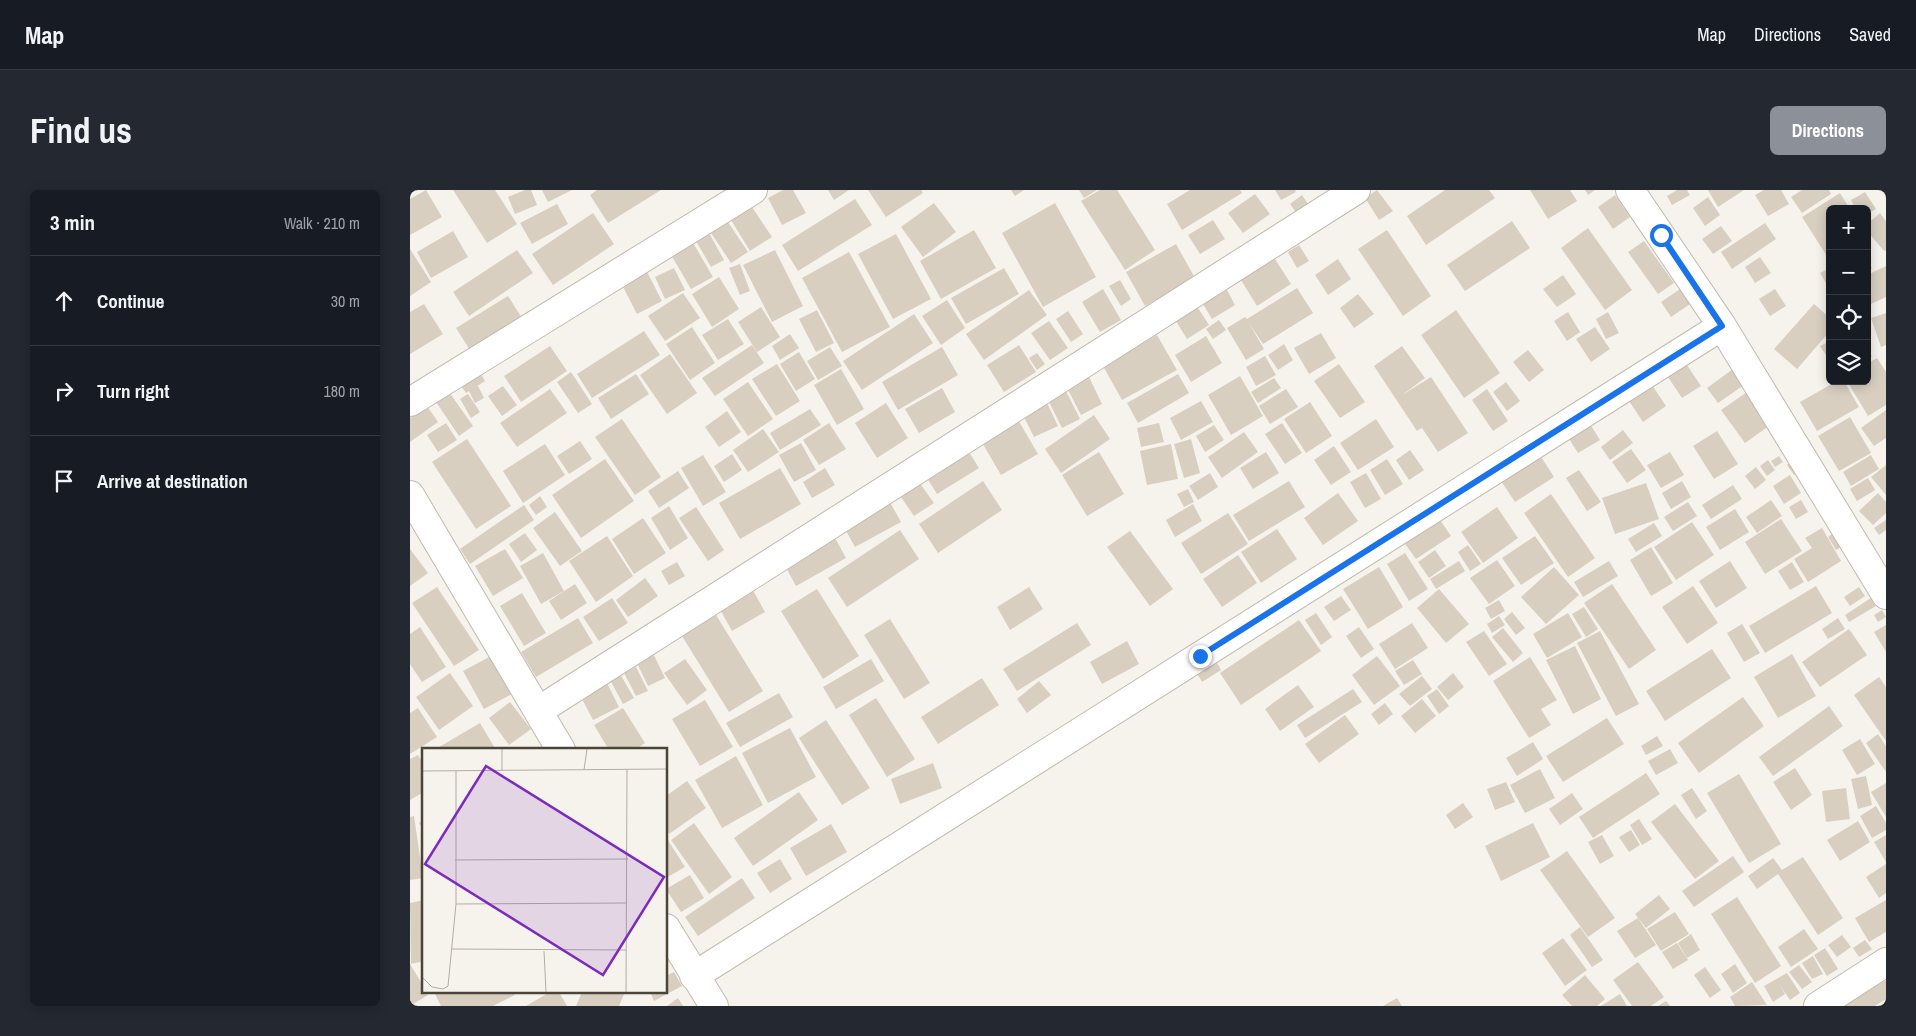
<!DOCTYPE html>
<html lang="en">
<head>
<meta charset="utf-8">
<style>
  :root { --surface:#171b24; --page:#242831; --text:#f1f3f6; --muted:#9ea1a6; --line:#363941; --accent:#8c9099 }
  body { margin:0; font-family:"Archivo Narrow",sans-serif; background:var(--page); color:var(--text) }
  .controls { position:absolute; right:15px; top:15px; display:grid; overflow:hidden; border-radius:8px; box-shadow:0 2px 12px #0003 }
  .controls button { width:45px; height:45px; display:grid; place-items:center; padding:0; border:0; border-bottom:1px solid var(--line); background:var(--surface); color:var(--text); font:25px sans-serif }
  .stop { position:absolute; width:15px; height:15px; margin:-11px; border:4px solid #1a73e8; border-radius:50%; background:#fff }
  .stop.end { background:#1a73e8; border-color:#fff; box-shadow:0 1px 5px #0008 }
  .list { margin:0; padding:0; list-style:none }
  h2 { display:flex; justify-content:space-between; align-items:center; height:65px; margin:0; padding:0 20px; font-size:21px }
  h2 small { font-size:16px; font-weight:400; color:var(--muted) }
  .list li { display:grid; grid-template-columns:32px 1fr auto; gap:15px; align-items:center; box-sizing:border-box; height:90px; padding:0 20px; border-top:1px solid var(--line) }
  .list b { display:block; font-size:19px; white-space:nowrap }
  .list em { font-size:16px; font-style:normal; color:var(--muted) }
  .icon { flex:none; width:28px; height:28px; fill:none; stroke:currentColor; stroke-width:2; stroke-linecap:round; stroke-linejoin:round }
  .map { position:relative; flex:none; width:1476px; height:816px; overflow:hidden; border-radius:8px }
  header { display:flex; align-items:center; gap:30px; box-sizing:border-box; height:70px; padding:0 25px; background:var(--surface); border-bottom:1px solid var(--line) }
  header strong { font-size:24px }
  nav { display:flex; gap:28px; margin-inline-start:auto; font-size:18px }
  .intro { display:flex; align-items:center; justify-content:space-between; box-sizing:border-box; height:120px; padding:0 30px }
  h1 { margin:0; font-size:35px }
  .button { padding:12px 22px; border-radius:8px; background:var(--accent); color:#fff; font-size:18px; font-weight:700 }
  main { display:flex; gap:30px; padding:0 30px }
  aside { flex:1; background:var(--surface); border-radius:8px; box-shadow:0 2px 12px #0003 }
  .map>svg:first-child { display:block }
  .building { fill:#d8cfc1 }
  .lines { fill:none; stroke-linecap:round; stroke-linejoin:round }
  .minor-casing { stroke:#c2bbae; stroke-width:30 }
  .minor { stroke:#fff; stroke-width:28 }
  .route { stroke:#1a73e8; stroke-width:6 }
  .inset-road { fill:none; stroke:#b2ada4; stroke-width:1 }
  .view { fill:#7b2cbf; fill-opacity:0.15; stroke:#7b2cbf; stroke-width:2.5 }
  .inset-edge { fill:none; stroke:#4b4439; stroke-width:2.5 }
</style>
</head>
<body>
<header>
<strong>Map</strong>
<nav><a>Map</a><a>Directions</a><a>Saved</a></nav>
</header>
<div class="intro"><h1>Find us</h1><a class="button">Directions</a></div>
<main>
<aside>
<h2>3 min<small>Walk · 210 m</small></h2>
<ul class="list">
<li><svg class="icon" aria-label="ahead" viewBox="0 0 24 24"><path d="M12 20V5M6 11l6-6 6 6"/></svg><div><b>Continue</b></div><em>30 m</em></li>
<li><svg class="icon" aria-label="right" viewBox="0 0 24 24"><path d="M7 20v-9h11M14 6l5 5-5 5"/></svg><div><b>Turn right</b></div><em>180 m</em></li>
<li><svg class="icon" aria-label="arrive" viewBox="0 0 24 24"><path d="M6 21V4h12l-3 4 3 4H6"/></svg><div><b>Arrive at destination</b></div></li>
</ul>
</aside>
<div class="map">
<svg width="1476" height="816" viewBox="0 0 1476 816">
  <rect width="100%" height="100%" fill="#f6f3ec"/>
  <path class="building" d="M 16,0 L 32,27 L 0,45 L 0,9 Z
    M 43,0 L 85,0 L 107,34 L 77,53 Z
    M 115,0 L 121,0 L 127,15 L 105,24 L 98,7 Z
    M 132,0 L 162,0 L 138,12 Z
    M 187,0 L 251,0 L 198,33 L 180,5 Z
    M 373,0 L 383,0 L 396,23 L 372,35 L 358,8 Z
    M 418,0 L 439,0 L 424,10 Z
    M 458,0 L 511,0 L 513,3 L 476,27 Z
    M 601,0 L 614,0 L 605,6 Z
    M 669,0 L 687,0 L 674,8 Z
    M 690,0 L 707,0 L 745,60 L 715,80 L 671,11 Z
    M 780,0 L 830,0 L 832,3 L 772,40 L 757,14 Z
    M 865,0 L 885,0 L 886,2 L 871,10 Z
    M 967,0 L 983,21 L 969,30 L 955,8 Z
    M 1035,0 L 1079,0 L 1085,8 L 1016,55 L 997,26 Z
    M 1120,0 L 1160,0 L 1167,11 L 1138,29 Z
    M 1175,0 L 1185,0 L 1178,5 Z
    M 1267,0 L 1277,0 L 1280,5 L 1262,15 L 1257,6 Z
    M 1298,0 L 1334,0 L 1308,17 Z
    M 1354,0 L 1371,0 L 1379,14 L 1358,26 L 1345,5 Z
    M 1392,0 L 1419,0 L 1421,4 L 1392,23 L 1381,7 Z
    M 1455,2 L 1466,19 L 1457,24 L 1457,19 L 1446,19 L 1441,10 Z
    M 1430,3 L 1440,19 L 1420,19 L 1420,71 L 1392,27 Z
    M 845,4 L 860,24 L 833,43 L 818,23 Z
    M 892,5 L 900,17 L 888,25 L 880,14 Z
    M 1205,5 L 1220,27 L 1203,39 L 1188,17 Z
    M 1298,7 L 1310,25 L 1295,36 L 1283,18 Z
    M 445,9 L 462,35 L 388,81 L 372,55 Z
    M 524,13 L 546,42 L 513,67 L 491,37 Z
    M 645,13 L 686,87 L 633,117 L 592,43 Z
    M 147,14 L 158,34 L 122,54 L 110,33 Z
    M 342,17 L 362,47 L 340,61 L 321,30 Z
    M 183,23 L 204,54 L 143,95 L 122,64 Z
    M 1470,23 L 1476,31 L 1476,60 L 1474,61 L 1457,41 L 1457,34 Z
    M 803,30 L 815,49 L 790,64 L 778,45 Z
    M 1102,31 L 1120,58 L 1055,101 L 1037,75 Z
    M 318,32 L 338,62 L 321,73 L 301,43 Z
    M 1355,33 L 1366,49 L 1322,79 L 1311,62 Z
    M 1311,36 L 1322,51 L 1303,64 L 1292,49 Z
    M 1178,38 L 1222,100 L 1195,120 L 1151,58 Z
    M 564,40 L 586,78 L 531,109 L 510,71 Z
    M 977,40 L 1021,106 L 993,126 L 948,59 Z
    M 43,41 L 58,67 L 21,88 L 7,62 Z
    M 299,43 L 314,70 L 301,77 L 286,51 Z
    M 486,44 L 521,109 L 483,129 L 448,64 Z
    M 282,51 L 303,87 L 281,99 L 260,63 Z
    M 1234,51 L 1264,93 L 1248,104 L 1218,62 Z
    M 766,54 L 785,88 L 735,116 L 716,82 Z
    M 889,55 L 899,71 L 887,78 L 878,62 Z
    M 0,59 L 21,92 L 0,106 Z
    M 107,60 L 123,83 L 59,126 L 43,102 Z
    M 365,60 L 393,116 L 362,132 L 333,75 Z
    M 439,62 L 480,137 L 432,162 L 392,88 Z
    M 1350,67 L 1361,83 L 1345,93 L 1335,77 Z
    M 865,69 L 881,94 L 847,116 L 831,90 Z
    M 928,69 L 941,89 L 918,105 L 905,85 Z
    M 1457,70 L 1462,78 L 1457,81 Z
    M 330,74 L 340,101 L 330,105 L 319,78 Z
    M 1476,76 L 1476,107 L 1457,116 L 1457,85 Z
    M 235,78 L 252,111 L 227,124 L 210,91 Z
    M 264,78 L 275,100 L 255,109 L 245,87 Z
    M 594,78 L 609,104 L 556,134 L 541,108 Z
    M 1420,78 L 1420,100 L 1410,83 Z
    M 1153,85 L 1166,104 L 1147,117 L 1133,99 Z
    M 309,87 L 329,119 L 302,137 L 282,104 Z
    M 710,90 L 721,109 L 711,116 L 699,96 Z
    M 887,98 L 903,123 L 853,154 L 839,133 L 854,159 L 836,170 L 817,138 L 835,127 L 837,129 Z
    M 693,99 L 711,130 L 690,142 L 672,112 Z
    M 1270,99 L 1280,114 L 1261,127 L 1251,112 Z
    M 1365,99 L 1376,116 L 1360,126 L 1349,109 Z
    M 619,100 L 637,125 L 574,170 L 556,144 Z
    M 817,100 L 825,115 L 802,129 L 793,114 Z
    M 273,103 L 290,128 L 255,151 L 238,126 Z
    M 948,104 L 964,124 L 944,138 L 930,118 Z
    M 98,106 L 112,128 L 60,160 L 46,138 Z
    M 537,110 L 555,138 L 531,155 L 512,126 Z
    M 14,114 L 33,144 L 0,164 L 0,122 Z
    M 1404,114 L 1420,128 L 1420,141 L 1387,179 L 1364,159 Z
    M 351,117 L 370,147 L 347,162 L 328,132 Z
    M 788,118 L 799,135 L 777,149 L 766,131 Z
    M 407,120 L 424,153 L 406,162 L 389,129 Z
    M 1046,120 L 1090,183 L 1054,208 L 1011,145 Z
    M 658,121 L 673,144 L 661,152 L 646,129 Z
    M 1158,122 L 1170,142 L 1157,151 L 1144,131 Z
    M 1198,122 L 1209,143 L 1196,149 L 1186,129 Z
    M 1476,123 L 1476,155 L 1471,157 L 1461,128 Z
    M 504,124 L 523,153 L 452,200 L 433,171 Z
    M 318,129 L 334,154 L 308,170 L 292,145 Z
    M 809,130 L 816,140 L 803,149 L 796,139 Z
    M 639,131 L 658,158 L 640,170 L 621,143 Z
    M 282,137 L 305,173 L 280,190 L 256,154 Z
    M 1185,137 L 1200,159 L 1181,172 L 1166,149 Z
    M 234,141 L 250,165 L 182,208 L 167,184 Z
    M 911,143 L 926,168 L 899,184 L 884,158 Z
    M 380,144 L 389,158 L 370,170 L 362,156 Z
    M 747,145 L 767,180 L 712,210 L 693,176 Z
    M 796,146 L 812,173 L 781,192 L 765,165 Z
    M 1420,151 L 1420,171 L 1410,156 Z
    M 874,154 L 883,170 L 868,180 L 858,165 Z
    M 342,155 L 354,173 L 305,206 L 292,188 Z
    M 609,155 L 626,182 L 594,202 L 577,175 Z
    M 140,156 L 157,181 L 111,212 L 94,186 Z
    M 992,156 L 1015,188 L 992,205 L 1021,187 L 1058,243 L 1028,262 L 1012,238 L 1007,241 L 964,176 Z
    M 420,157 L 432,176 L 408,190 L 397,171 Z
    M 532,157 L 548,185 L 488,220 L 472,192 Z
    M 1457,159 L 1462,166 L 1457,169 Z
    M 1118,160 L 1134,180 L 1119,192 L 1103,172 Z
    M 389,162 L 405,189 L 386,201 L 370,174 Z
    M 627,163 L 635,174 L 627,180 L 619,168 Z
    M 260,164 L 287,203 L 257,224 L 230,185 Z
    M 855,166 L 866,185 L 846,196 L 836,177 Z
    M 1467,168 L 1476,182 L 1476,215 L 1458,226 L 1437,191 L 1457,191 L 1457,174 Z
    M 367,174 L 390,211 L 366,226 L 342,189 Z
    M 929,174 L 955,212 L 930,228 L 904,191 Z
    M 1277,175 L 1291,196 L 1272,208 L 1258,187 Z
    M 66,176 L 75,191 L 63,199 L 68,196 L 74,208 L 65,213 L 59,201 L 56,203 L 46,189 Z
    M 431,179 L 454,219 L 427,235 L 404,195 Z
    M 1323,179 L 1334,195 L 1308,213 L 1297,198 Z
    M 161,182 L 182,214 L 168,223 L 147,192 Z
    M 226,184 L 239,204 L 201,229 L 188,208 Z
    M 768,184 L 779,203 L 728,233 L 717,213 Z
    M 830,186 L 853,226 L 821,245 L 798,205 Z
    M 679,187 L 692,214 L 671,225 L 657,198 Z
    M 864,188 L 871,198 L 848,213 L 841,202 Z
    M 1427,191 L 1434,191 L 1449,217 L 1407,241 L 1390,212 Z
    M 338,192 L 363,229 L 338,246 L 313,209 Z
    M 1096,192 L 1110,211 L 1097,221 L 1083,202 Z
    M 1240,192 L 1256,216 L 1233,232 L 1217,208 Z
    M 93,196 L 107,215 L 92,226 L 78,206 Z
    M 532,198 L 545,222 L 509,243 L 495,219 Z
    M 37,199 L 63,236 L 49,246 L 24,209 Z
    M 140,199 L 157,223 L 107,257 L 90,233 Z
    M 876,199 L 888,217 L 860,234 L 849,216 Z
    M 1077,199 L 1098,231 L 1083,241 L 1062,210 Z
    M 1340,200 L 1363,233 L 1335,253 L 1311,220 Z
    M 656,201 L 670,229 L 652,238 L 638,210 Z
    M 58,204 L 70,222 L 61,228 L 50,209 Z
    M 791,211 L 803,232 L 771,250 L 760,228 Z
    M 900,212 L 922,246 L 896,263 L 874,229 Z
    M 476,213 L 498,248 L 467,268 L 445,233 Z
    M 637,213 L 648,236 L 624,247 L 613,225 Z
    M 17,216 L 28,232 L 0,252 L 0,228 Z
    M 400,219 L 411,235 L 370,260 L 360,243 Z
    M 1476,220 L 1476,248 L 1464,256 L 1451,238 Z
    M 317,221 L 331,242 L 309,257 L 295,237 Z
    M 684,225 L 700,249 L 651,283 L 635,259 Z
    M 1440,227 L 1461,263 L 1429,281 L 1408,246 Z
    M 607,228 L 628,264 L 591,285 L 570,249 Z
    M 212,229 L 251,287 L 225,305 L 185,247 Z
    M 966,229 L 984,257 L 948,280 L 930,253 Z
    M 36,233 L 47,250 L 28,262 L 17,245 Z
    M 419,233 L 436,259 L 409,275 L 393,250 Z
    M 749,233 L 754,252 L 731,257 L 727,238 Z
    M 872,233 L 892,263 L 875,274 L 855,244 Z
    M 1180,234 L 1190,250 L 1168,263 L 1158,247 Z
    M 804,235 L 814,250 L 795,262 L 786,246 Z
    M 353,239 L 369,262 L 338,282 L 323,260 Z
    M 1213,240 L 1223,253 L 1200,270 L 1191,257 Z
    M 1307,241 L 1328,274 L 1304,289 L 1283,256 Z
    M 834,242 L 848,262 L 812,288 L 798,267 Z
    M 57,249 L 101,316 L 66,339 L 22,272 Z
    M 781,249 L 790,283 L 774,288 L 764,254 Z
    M 170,251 L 182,269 L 159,284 L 147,266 Z
    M 391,253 L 406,280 L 384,292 L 369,265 Z
    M 135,254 L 155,285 L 113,313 L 93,281 Z
    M 761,254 L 768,289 L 737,295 L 730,261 Z
    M 924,256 L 941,282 L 921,295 L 904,270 Z
    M 557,259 L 569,278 L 527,304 L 515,285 Z
    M 1221,259 L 1236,280 L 1217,293 L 1202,272 Z
    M 1000,260 L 1014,280 L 999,290 L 986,270 Z
    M 689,262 L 714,304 L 677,326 L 652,285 Z
    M 856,262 L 869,283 L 843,299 L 830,278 Z
    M 1260,262 L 1274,285 L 1251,298 L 1237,275 Z
    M 322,264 L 332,280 L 314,292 L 304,276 Z
    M 293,265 L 316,302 L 293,316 L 271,278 Z
    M 1130,265 L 1144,287 L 1105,312 L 1091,291 Z
    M 1461,265 L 1469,279 L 1441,296 L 1433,282 Z
    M 1369,266 L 1373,272 L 1365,277 L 1361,271 Z
    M 195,269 L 224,311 L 171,348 L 142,305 Z
    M 977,269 L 993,294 L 975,305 L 960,280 Z
    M 1384,269 L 1391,280 L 1384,285 L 1377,275 Z
    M 1358,270 L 1365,280 L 1357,286 L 1350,276 Z
    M 1476,275 L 1476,305 L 1461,287 Z
    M 1346,277 L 1356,290 L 1345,299 L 1335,286 Z
    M 370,278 L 391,314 L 330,349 L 309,313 Z
    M 415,278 L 425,295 L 402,308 L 393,292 Z
    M 1169,280 L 1191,312 L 1177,321 L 1156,288 Z
    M 268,281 L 279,298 L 249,318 L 238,301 Z
    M 800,283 L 808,297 L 788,310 L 779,296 Z
    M 956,283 L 971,309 L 955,318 L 940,292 Z
    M 1380,285 L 1391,303 L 1374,314 L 1363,296 Z
    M 506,288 L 524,313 L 504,326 L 487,301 Z
    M 1458,288 L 1465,300 L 1447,311 L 1440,299 Z
    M 573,291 L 592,320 L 528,363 L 509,334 Z
    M 879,291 L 895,317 L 839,351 L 823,325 Z
    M 1272,291 L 1281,307 L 1261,319 L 1252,303 Z
    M 1236,293 L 1249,329 L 1205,344 L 1192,308 Z
    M 1323,295 L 1332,309 L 1301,329 L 1292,315 Z
    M 778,299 L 784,312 L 774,317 L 767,304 Z
    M 928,303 L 948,331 L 913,355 L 894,328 Z
    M 1468,303 L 1476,312 L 1476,323 L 1463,335 L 1449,321 Z
    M 1141,304 L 1185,368 L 1158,387 L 1114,323 Z
    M 476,305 L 491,332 L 445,357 L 430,330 Z
    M 130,306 L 137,317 L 126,325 L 119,315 Z
    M 1361,310 L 1372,326 L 1347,343 L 1336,327 Z
    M 1391,310 L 1398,322 L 1386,329 L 1379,317 Z
    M 1278,312 L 1287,326 L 1263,341 L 1254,327 Z
    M 783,314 L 792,331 L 765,347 L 756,330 Z
    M 114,315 L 124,330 L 60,374 L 50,359 Z
    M 259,316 L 278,348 L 260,360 L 241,328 Z
    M 286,317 L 314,360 L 298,371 L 269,328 Z
    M 1087,317 L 1108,348 L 1073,373 L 1051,342 Z
    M 1325,319 L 1339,342 L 1310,360 L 1296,337 Z
    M 145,322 L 172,361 L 150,376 L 123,338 Z
    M 818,323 L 838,354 L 791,384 L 771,353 Z
    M 1028,327 L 1041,346 L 1006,369 L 993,351 Z
    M 233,328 L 256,363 L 224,384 L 202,349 Z
    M 1371,329 L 1392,361 L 1355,384 L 1335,352 Z
    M 1476,330 L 1476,340 L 1469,345 L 1464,338 Z
    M 1282,332 L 1304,365 L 1266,390 L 1244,357 Z
    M 1244,333 L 1252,346 L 1226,362 L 1218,349 Z
    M 1412,338 L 1431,371 L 1398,392 L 1384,369 L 1402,358 L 1395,348 Z
    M 867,339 L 887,369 L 851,393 L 831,362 Z
    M 490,340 L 509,369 L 437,417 L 418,388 Z
    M 720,341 L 763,399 L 740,416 L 697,357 Z
    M 115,343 L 127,360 L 111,372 L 99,354 Z
    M 1422,344 L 1431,357 L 1426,360 L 1418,347 Z
    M 197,346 L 223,386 L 186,412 L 159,371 Z
    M 424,346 L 436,368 L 386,396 L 374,374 Z
    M 1125,346 L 1144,373 L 1111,395 L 1092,368 Z
    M 1058,355 L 1071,374 L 1060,381 L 1048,362 Z
    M 1241,357 L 1263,393 L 1241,406 L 1220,370 Z
    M 0,359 L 18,383 L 0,396 Z
    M 95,359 L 113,388 L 83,406 L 65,376 Z
    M 1025,360 L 1036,376 L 1019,388 L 1008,372 Z
    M 133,363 L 154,401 L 131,414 L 110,376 Z
    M 995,363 L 1018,399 L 999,411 L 977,374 Z
    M 828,365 L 847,393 L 812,417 L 793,389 Z
    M 1087,370 L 1105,396 L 1079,414 L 1060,388 Z
    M 1049,371 L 1055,381 L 1026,399 L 1020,389 Z
    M 1199,371 L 1208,386 L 1173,407 L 1164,392 Z
    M 1320,371 L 1337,398 L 1306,418 L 1289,391 Z
    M 267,372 L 275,386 L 259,395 L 251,381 Z
    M 1382,372 L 1394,392 L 1380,400 L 1368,381 Z
    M 969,377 L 993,417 L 958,439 L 933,399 Z
    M 1144,377 L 1169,405 L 1136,434 L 1111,407 Z
    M 235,388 L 248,406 L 218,427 L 206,410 Z
    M 165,394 L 177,413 L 151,430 L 139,411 Z
    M 1202,394 L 1246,460 L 1219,479 L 1174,413 Z
    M 340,395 L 355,422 L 322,441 L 307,414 Z
    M 1283,396 L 1308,433 L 1277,454 L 1252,417 Z
    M 1406,396 L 1422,423 L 1355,463 L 1339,436 Z
    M 27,397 L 69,460 L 44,476 L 2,413 Z
    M 619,397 L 633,419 L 600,440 L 587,417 Z
    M 1449,397 L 1455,406 L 1440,416 L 1434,407 Z
    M 407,399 L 449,466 L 413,489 L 371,421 Z
    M 1029,399 L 1059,434 L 1036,453 L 1007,418 Z
    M 112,403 L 136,443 L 114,456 L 90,416 Z
    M 931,406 L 941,420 L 924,431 L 914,417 Z
    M 202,408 L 218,433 L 189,451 L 173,427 Z
    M 1461,408 L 1466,416 L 1439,432 L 1435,425 Z
    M 1089,410 L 1095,421 L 1081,429 L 1075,418 Z
    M 1174,417 L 1188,439 L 1176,447 L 1162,424 Z
    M 1472,420 L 1476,427 L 1468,432 L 1464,425 Z
    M 1102,422 L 1115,438 L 1106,445 L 1094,429 Z
    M 906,423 L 922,447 L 911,455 L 895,430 Z
    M 1158,423 L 1172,447 L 1137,468 L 1123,444 Z
    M 306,425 L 353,501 L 319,522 L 272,446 Z
    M 1089,426 L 1095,435 L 1082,443 L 1077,434 Z
    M 168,428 L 183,453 L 126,487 L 111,462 Z
    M 1428,428 L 1435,439 L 1418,449 L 1412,439 Z
    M 480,429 L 520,493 L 494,509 L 454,445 Z
    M 889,430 L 911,461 L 831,515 L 810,483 Z
    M 667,433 L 681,455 L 607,501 L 593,479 Z
    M 1002,433 L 1018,458 L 985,479 L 969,454 Z
    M 1332,434 L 1350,463 L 1334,472 L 1317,443 Z
    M 1476,435 L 1476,462 L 1464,442 Z
    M 10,437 L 36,477 L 12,492 L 0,474 L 0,444 Z
    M 949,437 L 964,459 L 951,468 L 936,446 Z
    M 1093,438 L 1113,463 L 1103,472 L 1082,447 Z
    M 1439,439 L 1457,465 L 1410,497 L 1392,472 Z
    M 1074,441 L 1097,474 L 1079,486 L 1056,452 Z
    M 1190,441 L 1229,514 L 1206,526 L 1167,453 Z
    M 717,451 L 729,474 L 692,494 L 680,472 Z
    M 1165,456 L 1191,509 L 1163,524 L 1136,470 Z
    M 241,459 L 255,488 L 238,496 L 224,467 Z
    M 1302,459 L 1321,488 L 1255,531 L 1236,501 Z
    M 1382,464 L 1406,506 L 1368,528 L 1344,487 Z
    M 81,466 L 102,504 L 74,519 L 53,481 Z
    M 967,466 L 990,496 L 964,515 L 942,485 Z
    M 804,467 L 811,480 L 792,492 L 784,478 Z
    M 1120,467 L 1147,510 L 1131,519 L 1141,535 L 1119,548 L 1083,491 Z
    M 275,469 L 297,500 L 277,515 L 254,483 Z
    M 461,469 L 474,491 L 426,519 L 413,497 Z
    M 1003,470 L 1012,484 L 994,495 L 985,481 Z
    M 226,477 L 238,501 L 226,506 L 214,483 Z
    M 40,483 L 63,516 L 29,540 L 6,507 Z
    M 1043,483 L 1054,497 L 1038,510 L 1027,497 Z
    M 210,484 L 224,508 L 213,514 L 200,490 Z
    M 1012,486 L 1022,499 L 1000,516 L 989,504 Z
    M 194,487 L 209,517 L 183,530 L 168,501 Z
    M 1469,487 L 1476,497 L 1476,551 L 1444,505 Z
    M 572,488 L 589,515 L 528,554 L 511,527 Z
    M 629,491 L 641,505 L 617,523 L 607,509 Z
    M 888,495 L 904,517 L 870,541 L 855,519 Z
    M 943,499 L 952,512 L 895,548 L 887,535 Z
    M 1027,499 L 1039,516 L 1029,524 L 1017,506 Z
    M 369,503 L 383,527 L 330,557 L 316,533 Z
    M 1333,507 L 1354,536 L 1289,583 L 1268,553 Z
    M 466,508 L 505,569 L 477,587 L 439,525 Z
    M 1012,509 L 1026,526 L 1005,543 L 991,526 Z
    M 295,510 L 323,557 L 290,576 L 262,529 Z
    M 100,512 L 121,539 L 99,555 L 79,528 Z
    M 975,513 L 983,524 L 969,535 L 961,524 Z
    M 1419,516 L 1433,536 L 1363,586 L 1349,567 Z
    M 8,518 L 27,547 L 0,564 L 0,523 Z
    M 213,518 L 235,553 L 225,560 L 199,560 L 184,535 Z
    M 935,525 L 949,544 L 909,573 L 895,554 Z
    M 1197,528 L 1214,554 L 1153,592 L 1136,566 Z
    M 416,530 L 460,598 L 432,615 L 389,548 Z
    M 70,533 L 86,560 L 24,560 Z
    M 380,538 L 406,587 L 358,613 L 332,563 Z
    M 1468,544 L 1476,556 L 1476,582 L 1456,553 Z
    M 1247,546 L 1253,556 L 1236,565 L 1231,556 Z
    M 1450,549 L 1465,574 L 1447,585 L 1432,560 Z
    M 1123,552 L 1133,569 L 1107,586 L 1096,568 Z
    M 1260,559 L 1268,573 L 1246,585 L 1238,571 Z
    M 8,565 L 14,575 L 14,602 L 0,610 L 0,569 Z
    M 326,566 L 353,615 L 312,638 L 285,590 Z
    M 523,573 L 532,598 L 490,614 L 481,589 Z
    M 1385,578 L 1402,605 L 1381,620 L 1363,592 Z
    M 1130,579 L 1145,608 L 1115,623 L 1100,595 Z
    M 1236,583 L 1250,604 L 1183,648 L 1169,627 Z
    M 1329,584 L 1371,654 L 1339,673 L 1297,603 Z
    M 1456,586 L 1462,615 L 1448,619 L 1441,589 Z
    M 277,591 L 296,618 L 259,644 L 256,639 L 256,606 Z
    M 1096,592 L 1105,612 L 1085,620 L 1077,599 Z
    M 1476,593 L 1476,627 L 1461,602 Z
    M 1282,598 L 1297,621 L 1286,629 L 1271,605 Z
    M 1436,598 L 1440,629 L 1416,632 L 1412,601 Z
    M 389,602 L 408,630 L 343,676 L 324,648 Z
    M 1162,603 L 1173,619 L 1150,635 L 1139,619 Z
    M 1053,613 L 1063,627 L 1045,639 L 1036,625 Z
    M 1265,614 L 1309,671 L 1285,689 L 1241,632 Z
    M 1466,616 L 1476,633 L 1476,640 L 1462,648 L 1450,626 Z
    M 4,626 L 13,688 L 0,690 L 0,627 Z
    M 14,629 L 14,641 L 9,633 Z
    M 1229,629 L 1242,649 L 1232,655 L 1220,635 Z
    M 1448,631 L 1460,652 L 1430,671 L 1417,650 Z
    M 284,633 L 322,687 L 299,704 L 261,650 Z
    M 1123,633 L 1140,667 L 1091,691 L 1075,656 Z
    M 421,634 L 437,662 L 396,686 L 380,658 Z
    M 1221,640 L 1230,655 L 1219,662 L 1209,647 Z
    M 1192,645 L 1204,666 L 1190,674 L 1178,652 Z
    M 1476,645 L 1476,672 L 1464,652 Z
    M 256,647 L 275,677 L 256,688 Z
    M 1157,661 L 1205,728 L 1178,747 L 1130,680 Z
    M 1323,666 L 1334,682 L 1284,717 L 1272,701 Z
    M 1393,667 L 1433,728 L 1408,745 L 1368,684 L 1347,699 L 1338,686 L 1363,668 L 1372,680 Z
    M 370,669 L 382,689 L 360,703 L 347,683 Z
    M 1476,674 L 1476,703 L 1469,708 L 1456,687 Z
    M 280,685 L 294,708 L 271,722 L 256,699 Z
    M 332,688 L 345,708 L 288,746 L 275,727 Z
    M 1249,705 L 1260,719 L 1236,738 L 1225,724 Z
    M 1327,707 L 1371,776 L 1345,793 L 1301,724 Z
    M 14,710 L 14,771 L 1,774 L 0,713 Z
    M 1476,710 L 1476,742 L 1459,752 L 1445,728 Z
    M 1265,722 L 1279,744 L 1251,761 L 1237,739 Z
    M 1228,728 L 1246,755 L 1225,768 L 1207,741 Z
    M 1170,737 L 1193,770 L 1182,777 L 1160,745 Z
    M 1394,739 L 1408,759 L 1381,777 L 1368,757 Z
    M 1281,744 L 1290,760 L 1277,768 L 1268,753 Z
    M 1432,745 L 1441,757 L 1427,767 L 1418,755 Z
    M 1153,748 L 1177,780 L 1155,796 L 1132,763 Z
    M 1455,750 L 1462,759 L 1449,767 L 1443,758 Z
    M 1267,753 L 1278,770 L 1263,779 L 1252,762 Z
    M 1415,758 L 1428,779 L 1417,786 L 1404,765 Z
    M 1403,766 L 1413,784 L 1402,789 L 1392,773 Z
    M 1228,772 L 1254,807 L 1241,816 L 1222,816 L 1203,790 Z
    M 0,774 L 14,797 L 14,802 L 18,805 L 0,816 Z
    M 1325,774 L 1337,793 L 1323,803 L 1311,784 Z
    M 1389,775 L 1402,792 L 1392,799 L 1379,782 Z
    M 1295,777 L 1311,800 L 1300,808 L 1284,785 Z
    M 264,782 L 272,796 L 244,811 L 240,802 L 256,802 L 256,786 Z
    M 1377,783 L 1390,803 L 1380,810 L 1369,794 L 1375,804 L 1363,812 L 1354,796 Z
    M 1175,785 L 1195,809 L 1187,816 L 1162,816 L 1152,805 Z
    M 1473,787 L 1476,792 L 1476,809 L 1465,816 L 1427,816 Z
    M 1342,792 L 1357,815 L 1325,816 L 1320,807 Z
    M 24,802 L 104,802 L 105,805 L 83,816 L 31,816 Z
    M 140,802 L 149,802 L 157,816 L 116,816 Z
    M 172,802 L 215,802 L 209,816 L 166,816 Z
    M 1210,804 L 1217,816 L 1191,816 Z
    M 268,808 L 273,816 L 257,816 Z
    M 987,808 L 992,816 L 973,816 Z
    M 1256,811 L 1260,816 L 1248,816 Z"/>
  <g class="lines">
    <g class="minor-casing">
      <path id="minor" d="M 1220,0 L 1312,136 L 1476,405
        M 0,212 L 343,0
        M 0,305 L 151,560
        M 128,521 L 946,0
        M 256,738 L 304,816
        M 284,786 L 1312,136
        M 1408,816 L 1476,772"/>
    </g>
    <use href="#minor" class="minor"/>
  </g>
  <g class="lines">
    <path class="route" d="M 790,466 L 1312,136 L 1251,45"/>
  </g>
  <g transform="translate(12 558)">
    <rect width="245" height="245" fill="#f6f3ec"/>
    <path class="inset-road" d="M 80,1 L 80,23M 162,22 L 165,1M 0,23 L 245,21M 33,112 L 206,111M 34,156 L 205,155M 30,201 L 204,202M 122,203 L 124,244M 0,229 L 10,239 L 21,241 L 26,238 L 34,156 L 34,23M 204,244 L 205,22"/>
    <path class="view" d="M 64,18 L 242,129 L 181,227 L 3,116 Z"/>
    <rect width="245" height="245" class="inset-edge"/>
  </g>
</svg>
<div class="controls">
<button>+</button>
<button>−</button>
<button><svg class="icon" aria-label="locate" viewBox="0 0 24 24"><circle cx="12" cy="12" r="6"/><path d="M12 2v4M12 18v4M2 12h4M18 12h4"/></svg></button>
<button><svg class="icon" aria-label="layers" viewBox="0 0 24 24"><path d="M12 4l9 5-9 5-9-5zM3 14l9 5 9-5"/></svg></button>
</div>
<div class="stop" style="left:1251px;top:45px"></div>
<div class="stop end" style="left:790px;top:466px"></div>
</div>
</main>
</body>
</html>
